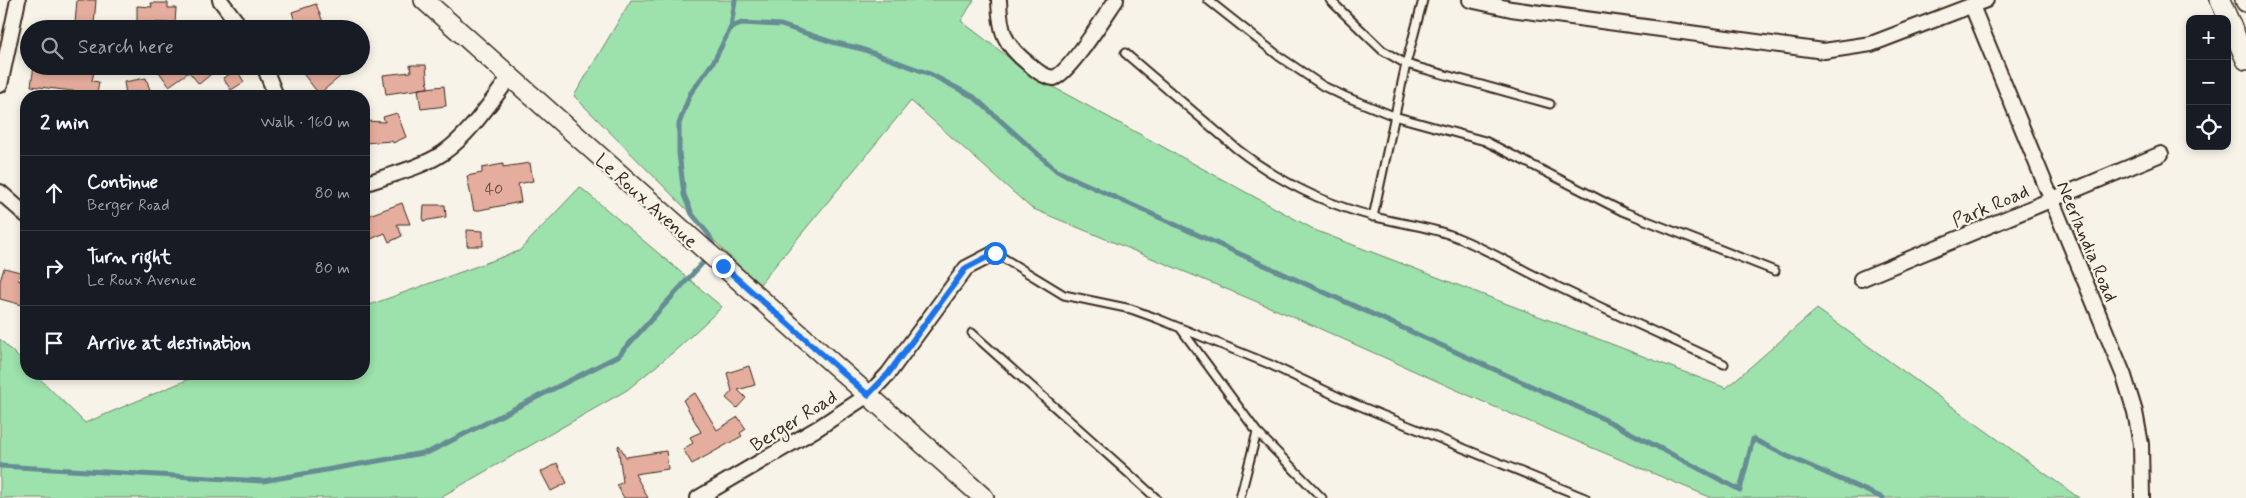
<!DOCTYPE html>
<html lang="en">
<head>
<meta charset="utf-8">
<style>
  :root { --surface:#171b24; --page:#20242c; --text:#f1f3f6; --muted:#9ea1a6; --line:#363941 }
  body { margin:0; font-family:Mynerve,sans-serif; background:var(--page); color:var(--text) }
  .controls { position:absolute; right:15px; top:15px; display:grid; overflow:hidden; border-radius:10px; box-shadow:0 2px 8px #0003 }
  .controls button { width:45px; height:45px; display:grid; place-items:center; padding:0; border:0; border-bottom:1px solid var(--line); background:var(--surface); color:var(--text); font:25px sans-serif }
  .stop { position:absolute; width:15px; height:15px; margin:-11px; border:4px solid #1a73e8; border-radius:50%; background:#fff }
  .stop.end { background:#1a73e8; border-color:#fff; box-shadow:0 1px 5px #0008 }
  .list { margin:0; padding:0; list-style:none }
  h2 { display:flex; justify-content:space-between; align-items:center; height:65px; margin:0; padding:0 20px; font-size:21px }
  h2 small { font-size:16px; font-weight:400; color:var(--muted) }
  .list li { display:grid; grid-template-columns:32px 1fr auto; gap:15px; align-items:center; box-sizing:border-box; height:75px; padding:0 20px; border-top:1px solid var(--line) }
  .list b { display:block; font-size:19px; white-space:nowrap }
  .list p { margin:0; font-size:16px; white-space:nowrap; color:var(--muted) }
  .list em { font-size:16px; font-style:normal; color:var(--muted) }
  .icon { flex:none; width:28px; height:28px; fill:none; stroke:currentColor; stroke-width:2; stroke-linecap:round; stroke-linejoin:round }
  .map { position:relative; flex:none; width:2246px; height:498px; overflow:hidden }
  .search { position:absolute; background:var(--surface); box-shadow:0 2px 8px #0003; left:20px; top:20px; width:350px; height:55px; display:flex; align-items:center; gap:12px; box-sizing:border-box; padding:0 18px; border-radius:28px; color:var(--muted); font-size:19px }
  .panel { position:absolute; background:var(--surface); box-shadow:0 2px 8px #0003; left:20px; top:90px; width:350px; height:290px; border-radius:20px }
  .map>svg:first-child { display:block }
  .green { fill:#9de1ac; stroke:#6c8665 }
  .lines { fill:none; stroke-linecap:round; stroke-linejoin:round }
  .stream { stroke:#668c94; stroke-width:5 }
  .building { fill:#e5ad9d; stroke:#3b2a1e }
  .service-casing { stroke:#3b2a1e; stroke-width:11 }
  .minor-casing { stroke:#3b2a1e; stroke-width:18 }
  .secondary-casing { stroke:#3b2a1e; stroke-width:22 }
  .service { stroke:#f7f3e8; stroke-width:7 }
  .minor { stroke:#f7f3e8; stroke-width:14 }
  .secondary { stroke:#f7f3e8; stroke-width:19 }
  .route { stroke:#1a73e8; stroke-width:6 }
  .labels { text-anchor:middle; stroke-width:4.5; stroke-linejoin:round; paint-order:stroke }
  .number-label { font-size:16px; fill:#664b3e }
  .street-label { font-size:19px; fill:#3b2a1e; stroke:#f7f3e8 }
</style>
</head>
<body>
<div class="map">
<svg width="2246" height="498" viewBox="0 0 2246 498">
  <rect width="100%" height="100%" fill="#f7f3e8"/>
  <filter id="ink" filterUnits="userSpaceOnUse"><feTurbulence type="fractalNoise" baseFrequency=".02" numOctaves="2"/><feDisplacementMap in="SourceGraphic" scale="10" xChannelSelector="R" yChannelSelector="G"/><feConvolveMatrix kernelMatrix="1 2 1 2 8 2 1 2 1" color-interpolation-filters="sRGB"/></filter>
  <g filter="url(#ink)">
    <path class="green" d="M 631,0 L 974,0 L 961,21 L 1033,76 L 1317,231 L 1726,388 L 1817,309 L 2079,498 L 1712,498 L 1497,408 L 1296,318 L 1031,208 L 911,101 L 760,284 C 738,265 718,247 701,224 L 574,96 Z
      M 580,187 L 722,307 L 677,349 L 627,390 L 439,498 L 0,498 L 0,339 L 26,365 L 26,374 L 35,374 L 85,423 L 201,374 L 364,374 L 364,307 L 519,251 Z"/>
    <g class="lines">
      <path class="stream" d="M 731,27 L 735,0
        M 713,251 L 715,249 L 709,235 L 692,214 L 684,195 L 679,153 L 679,124 L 690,94 L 714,61 L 731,27 L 742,23 L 781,25 L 832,42 L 862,49 L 930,74 L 974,97 L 1057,171 L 1606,420 L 1740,490 L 1753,439 L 1787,456 L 1883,498
        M 0,466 L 263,481 L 429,452 L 618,356 L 708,257"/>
    </g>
    <path class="building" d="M 77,0 L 96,0 L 94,25 L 75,24 Z
      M 151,3 L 168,3 L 168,8 L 176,8 L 175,23 L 137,22 L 137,6 L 152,7 Z
      M 316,4 L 323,22 L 312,27 L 310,23 L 297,28 L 292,12 Z
      M 410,65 L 426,65 L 428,88 L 386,94 L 383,75 L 411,72 Z
      M 34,66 L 95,66 L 92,81 L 99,82 L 97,94 L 31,86 Z
      M 155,66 L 221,66 L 199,84 L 189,72 L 169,86 Z
      M 297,66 L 353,66 L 319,94 Z
      M 237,70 L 244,82 L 231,90 L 223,78 Z
      M 146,78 L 152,96 L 138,96 L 137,92 L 126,94 L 124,82 Z
      M 444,86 L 446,106 L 421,109 L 418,89 Z
      M 397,113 L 406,137 L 393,143 L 392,141 L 364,143 L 364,121 L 385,122 L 383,117 Z
      M 530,163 L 533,181 L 518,184 L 521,202 L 474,211 L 467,176 L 482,173 L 482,168 L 503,164 L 503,167 Z
      M 402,203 L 410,224 L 397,224 L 402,236 L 389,242 L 385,233 L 364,242 L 364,217 Z
      M 424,205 L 445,205 L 446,217 L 423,221 Z
      M 467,230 L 483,231 L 483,246 L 467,246 Z
      M 4,268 L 20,272 L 18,280 L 26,282 L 26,306 L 0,299 L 0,281 Z
      M 749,366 L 755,385 L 738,390 L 746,398 L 737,408 L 726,398 L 732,391 L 727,373 Z
      M 695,393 L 717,430 L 738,417 L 746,429 L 740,433 L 742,436 L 692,464 L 683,449 L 693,443 L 690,437 L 701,432 L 683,400 Z
      M 619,445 L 626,457 L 666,451 L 668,469 L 635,474 L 648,498 L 624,498 L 617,485 L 623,482 L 618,446 Z
      M 557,463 L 567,483 L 551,491 L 541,472 Z"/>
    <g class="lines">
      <g class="service-casing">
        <path id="service" d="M 1208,0 L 1280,57 L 1323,86 L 1344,96 L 1394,116 L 1485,141 L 1622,211 L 1775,271
          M 1330,0 L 1382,50 L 1406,64 L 1550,104
          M 1125,53 L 1237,149 C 1278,181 1322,203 1372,216 C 1400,224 1429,226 1456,237 C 1489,250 1520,269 1552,284 C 1609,312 1667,337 1724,364
          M 1373,217 L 1406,64 L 1423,0
          M 995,253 L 1064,295 L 1131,309 L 1156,318 L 1269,364 L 1343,399 L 1585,498
          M 1181,329 L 1257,432 L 1322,498
          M 972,333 L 1156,498
          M 1240,498 L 1257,432"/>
      </g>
      <g class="minor-casing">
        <path id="minor" d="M 220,0 L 242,29
          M 999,0 C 1000,32 1004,45 1030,65 C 1037,71 1044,77 1054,78 C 1070,72 1105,16 1116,0
          M 1470,0 L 1511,9 L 1824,51 L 1871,44 L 1986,0
          M 1972,6 L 2124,376 L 2135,412 L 2141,444 L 2142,498
          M 264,66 L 276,96
          M 0,85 L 18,0
          M 364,184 C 389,175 421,168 443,153 C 470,134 490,103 510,77
          M 0,192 L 26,215
          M 1861,279 L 2161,154
          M 698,498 L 818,428 L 868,395 L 888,374 L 966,268 L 995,253"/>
      </g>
      <g class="secondary-casing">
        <path id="secondary" d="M 424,0 L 984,498
          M 2220,0 L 2246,60
          M 2245,0 L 2246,2"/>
      </g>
      <use href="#service" class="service"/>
      <use href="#minor" class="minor"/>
      <use href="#secondary" class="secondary"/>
    </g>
  </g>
  <g class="lines" filter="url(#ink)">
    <path class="route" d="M 723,266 L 868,395 L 888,374 L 966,268 L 995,253"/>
  </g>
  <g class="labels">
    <g class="number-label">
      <text x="494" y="194">40</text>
    </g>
    <g class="street-label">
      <text transform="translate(647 200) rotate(42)" y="7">Le Roux Avenue</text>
      <text transform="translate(1990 205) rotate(-23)" y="7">Park Road</text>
      <text transform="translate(2088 241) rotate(67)" y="7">Neerlandia Road</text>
      <text transform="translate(793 420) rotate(-32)" y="7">Berger Road</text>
    </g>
  </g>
</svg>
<div class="controls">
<button>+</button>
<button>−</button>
<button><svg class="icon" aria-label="locate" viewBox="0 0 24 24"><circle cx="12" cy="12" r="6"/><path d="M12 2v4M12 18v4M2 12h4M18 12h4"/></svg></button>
</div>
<div class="stop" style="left:995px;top:253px"></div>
<div class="stop end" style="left:723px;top:266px"></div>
<div class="search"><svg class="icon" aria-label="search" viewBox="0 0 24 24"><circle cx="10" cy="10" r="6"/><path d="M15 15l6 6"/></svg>Search here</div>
<section class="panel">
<h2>2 min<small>Walk · 160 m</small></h2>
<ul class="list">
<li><svg class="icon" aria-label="ahead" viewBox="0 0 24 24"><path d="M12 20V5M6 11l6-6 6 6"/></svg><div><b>Continue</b><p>Berger Road</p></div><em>80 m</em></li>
<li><svg class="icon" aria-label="right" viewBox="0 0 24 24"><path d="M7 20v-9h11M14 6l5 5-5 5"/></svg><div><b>Turn right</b><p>Le Roux Avenue</p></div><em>80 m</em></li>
<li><svg class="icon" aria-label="arrive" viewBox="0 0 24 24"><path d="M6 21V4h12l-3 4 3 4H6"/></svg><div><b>Arrive at destination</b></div></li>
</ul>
</section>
</div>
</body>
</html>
